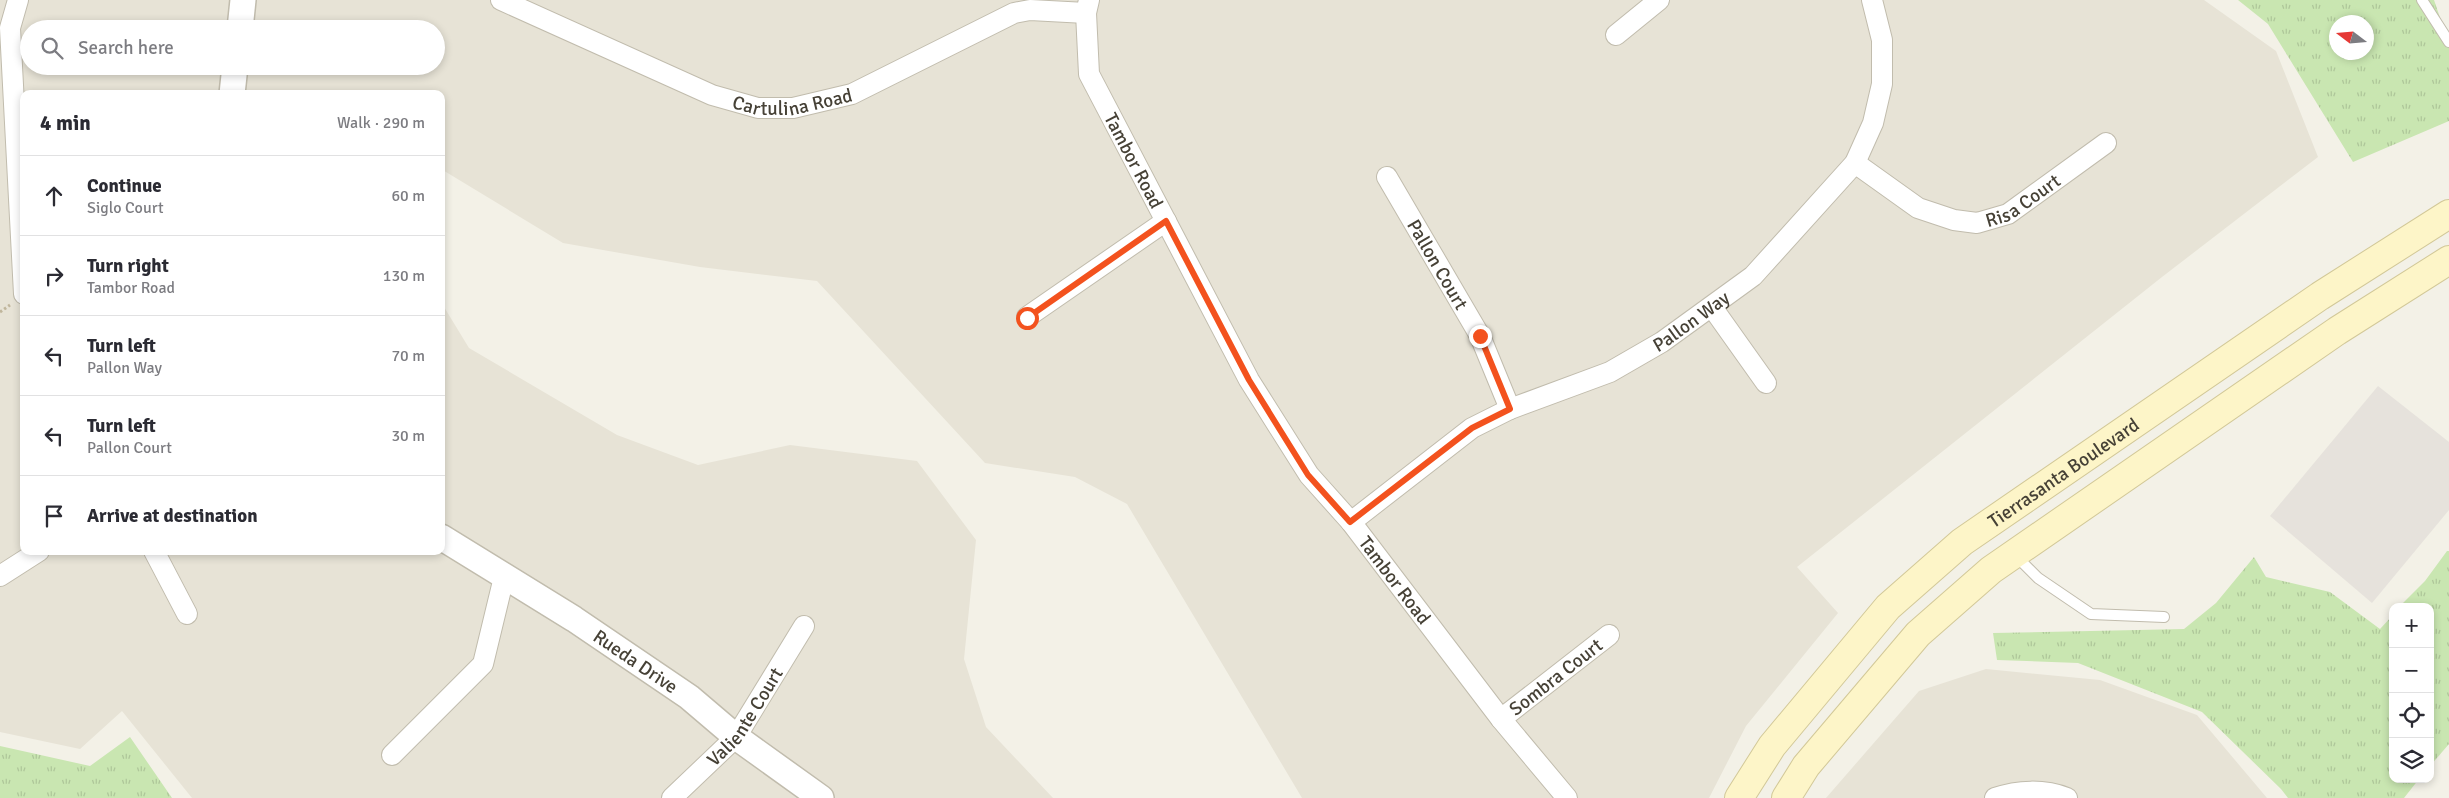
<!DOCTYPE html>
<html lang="en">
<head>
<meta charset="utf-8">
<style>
  :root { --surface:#fff; --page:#f7f7f7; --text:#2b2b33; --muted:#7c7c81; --line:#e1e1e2 }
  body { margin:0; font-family:Signika,sans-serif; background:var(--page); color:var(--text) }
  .controls { position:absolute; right:15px; bottom:15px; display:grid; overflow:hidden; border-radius:10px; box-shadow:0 2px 8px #0003 }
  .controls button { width:45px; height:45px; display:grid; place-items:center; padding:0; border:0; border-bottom:1px solid var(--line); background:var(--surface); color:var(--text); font:25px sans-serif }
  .compass { position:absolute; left:2329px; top:15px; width:45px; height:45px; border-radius:50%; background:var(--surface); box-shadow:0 2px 8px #0003; rotate:286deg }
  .stop { position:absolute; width:15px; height:15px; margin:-11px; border:4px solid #f3521e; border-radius:50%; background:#fff }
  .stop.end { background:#f3521e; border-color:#fff; box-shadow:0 1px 5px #0008 }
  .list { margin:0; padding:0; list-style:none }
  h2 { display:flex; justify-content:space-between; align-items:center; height:65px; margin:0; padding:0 20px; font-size:21px }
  h2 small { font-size:16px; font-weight:400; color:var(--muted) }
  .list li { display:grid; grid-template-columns:32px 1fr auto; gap:15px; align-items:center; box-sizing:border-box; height:80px; padding:0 20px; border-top:1px solid var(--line) }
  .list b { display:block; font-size:19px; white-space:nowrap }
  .list p { margin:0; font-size:16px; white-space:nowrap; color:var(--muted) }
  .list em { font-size:16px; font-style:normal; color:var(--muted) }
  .icon { flex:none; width:28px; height:28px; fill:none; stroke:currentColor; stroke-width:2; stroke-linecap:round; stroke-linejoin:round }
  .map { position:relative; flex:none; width:2449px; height:798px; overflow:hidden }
  .search { position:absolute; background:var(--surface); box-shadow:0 2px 8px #0003; left:20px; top:20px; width:425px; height:55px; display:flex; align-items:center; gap:12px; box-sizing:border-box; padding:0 18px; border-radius:28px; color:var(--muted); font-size:19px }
  .panel { position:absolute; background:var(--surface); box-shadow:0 2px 8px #0003; left:20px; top:90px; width:425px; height:465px; border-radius:10px }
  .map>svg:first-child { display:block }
  .residential { fill:#e7e3d6; fill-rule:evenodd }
  .industrial { fill:#e6e2dc }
  .grass { fill:url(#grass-tufts); fill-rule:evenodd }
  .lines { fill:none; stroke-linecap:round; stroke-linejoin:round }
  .service-casing { stroke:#c1bcad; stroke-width:12 }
  .minor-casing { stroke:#c1bcad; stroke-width:22 }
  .tertiary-casing { stroke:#c1bcad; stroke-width:28 }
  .secondary-casing { stroke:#d2c898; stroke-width:30 }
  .path { stroke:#c0b69c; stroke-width:3; stroke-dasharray:2.5 2.5; stroke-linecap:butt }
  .service { stroke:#fff; stroke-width:10 }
  .minor { stroke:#fff; stroke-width:20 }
  .tertiary { stroke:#fff; stroke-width:25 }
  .secondary { stroke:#fdf5c8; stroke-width:28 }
  .route { stroke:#f3521e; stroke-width:6 }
  .labels { text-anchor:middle; stroke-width:4.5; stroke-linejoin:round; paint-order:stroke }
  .street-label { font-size:19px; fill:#464136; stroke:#fff }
</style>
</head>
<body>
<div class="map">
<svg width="2449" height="798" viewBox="0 0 2449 798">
  <defs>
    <pattern id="grass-tufts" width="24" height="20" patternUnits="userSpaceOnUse" patternTransform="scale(1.25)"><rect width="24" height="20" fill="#c9e6b1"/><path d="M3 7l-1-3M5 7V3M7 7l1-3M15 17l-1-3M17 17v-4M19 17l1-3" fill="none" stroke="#aec699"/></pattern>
  </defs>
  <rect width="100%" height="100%" fill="#f3f1e7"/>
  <path class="residential" d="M 0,0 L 2204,0 L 2276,51 L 2318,157 L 2162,277 L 1797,567 L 1838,613 L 1746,726 L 1709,798 L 1302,798 L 1127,504 L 1075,477 L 985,463 L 817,281 L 700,267 L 563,243 L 441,169 L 441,94 L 24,94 L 24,551 L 441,551 L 441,302 L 469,348 L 617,435 L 698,465 L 790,445 L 917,461 L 976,540 L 964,659 L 986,727 L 1053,798 L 192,798 L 122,711 L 80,749 L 0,732 ZM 29,29 L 436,29 L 436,66 L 29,66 Z
    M 1986,669 L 2100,680 L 2197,715 L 2267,798 L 1826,798 L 1919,691 Z"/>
  <path class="industrial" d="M 2378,386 L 2449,442 L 2449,510 L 2372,603 L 2270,516 Z"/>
  <path class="grass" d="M 2238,0 L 2434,0 L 2449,44 L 2449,121 L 2353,162 L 2268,24 ZM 2336,22 L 2366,22 L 2366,52 L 2336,52 Z
    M 2447,551 L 2449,551 L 2449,744 L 2430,766 L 2430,607 L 2399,607 L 2425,581 Z
    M 2254,557 L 2266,577 L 2330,592 L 2380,629 L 2393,615 L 2393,779 L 2419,779 L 2404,798 L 2288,798 L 2281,789 L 2202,712 L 2078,663 L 1997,660 L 1993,633 L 2184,629 L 2216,603 Z
    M 130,737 L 172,798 L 0,798 L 0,746 L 90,766 Z"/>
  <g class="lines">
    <g class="service-casing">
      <path id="service" d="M 2422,0 L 2449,42
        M 2015,555 L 2038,578 L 2091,614 L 2164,617"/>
    </g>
    <g class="minor-casing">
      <g id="minor">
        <path d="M 18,0 L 10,28 L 24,294"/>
        <path id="s1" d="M 501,0 L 712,95 L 758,108 L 793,108 L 852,94 L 1014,13 L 1030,10 L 1086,13"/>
        <path id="s2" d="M 1089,0 L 1086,13 L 1089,74 L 1249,380 L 1309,475 L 1351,522 L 1501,719 L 1567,798"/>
        <path d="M 1616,35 L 1659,0"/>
        <path id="s3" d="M 1855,163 L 1918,208 L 1954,220 L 1977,223 L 2008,214 L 2106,143"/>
        <path id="s4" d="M 1387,177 L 1480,336 L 1510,409"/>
        <path d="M 1712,307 L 1766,383"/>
        <path d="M 1027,317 L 1166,221"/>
        <path id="s5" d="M 1351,522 L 1472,428 L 1510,409 L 1610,372 L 1662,342 L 1753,276 L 1855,163 L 1873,123 L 1882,84 L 1882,40 L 1872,0"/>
        <path d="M 154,551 L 187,614"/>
        <path d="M 0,576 L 39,551"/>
        <path id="s6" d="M 1501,719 L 1609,635"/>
        <path d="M 392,755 L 483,664 L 504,577"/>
        <path id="s7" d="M 672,798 L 736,737 L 804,626"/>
        <path d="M 1995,798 C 2018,790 2044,789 2067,798"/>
      </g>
    </g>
    <g class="tertiary-casing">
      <g id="tertiary">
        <path d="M 240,29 L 243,0"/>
        <path d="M 232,94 L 235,66"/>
        <path id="s8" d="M 441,537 L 574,619 L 689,697 L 736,737 L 821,798"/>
      </g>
    </g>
    <g class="secondary-casing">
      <g id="secondary">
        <path id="s9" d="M 1739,798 L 1772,746 L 1888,607 L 1962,542 L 2320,296 L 2449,214"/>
        <path d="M 1786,798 L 1806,766 L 1918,634 L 1991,570 L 2337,331 L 2449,260"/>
      </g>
    </g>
    <path class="path" d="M 0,312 L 10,305"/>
    <use href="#service" class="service"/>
    <use href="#minor" class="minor"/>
    <use href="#tertiary" class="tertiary"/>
    <use href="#secondary" class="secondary"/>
  </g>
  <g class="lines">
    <path class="route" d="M 1027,318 L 1166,221 L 1249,380 L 1308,475 L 1350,522 L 1472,428 L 1510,409 L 1480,336"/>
  </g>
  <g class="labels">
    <g class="street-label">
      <text dy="7" stroke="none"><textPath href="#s1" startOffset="314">Cartulina Road</textPath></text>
      <text dy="7" stroke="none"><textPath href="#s2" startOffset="172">Tambor Road</textPath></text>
      <text dy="7" stroke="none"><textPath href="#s3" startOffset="190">Risa Court</textPath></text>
      <text dy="7" stroke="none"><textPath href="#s4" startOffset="101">Pallon Court</textPath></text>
      <text dy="7" stroke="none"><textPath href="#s5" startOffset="398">Pallon Way</textPath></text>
      <text dy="7" stroke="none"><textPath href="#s9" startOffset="464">Tierrasanta Boulevard</textPath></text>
      <text dy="7" stroke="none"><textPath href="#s2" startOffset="668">Tambor Road</textPath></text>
      <text dy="7" stroke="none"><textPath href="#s8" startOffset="231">Rueda Drive</textPath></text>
      <text dy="7" stroke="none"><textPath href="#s6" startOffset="69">Sombra Court</textPath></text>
      <text dy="7" stroke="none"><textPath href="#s7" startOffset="110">Valiente Court</textPath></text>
    </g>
  </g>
</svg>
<div class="controls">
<button>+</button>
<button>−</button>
<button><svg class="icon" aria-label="locate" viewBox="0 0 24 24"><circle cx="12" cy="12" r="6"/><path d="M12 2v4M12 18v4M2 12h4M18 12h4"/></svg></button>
<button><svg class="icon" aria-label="layers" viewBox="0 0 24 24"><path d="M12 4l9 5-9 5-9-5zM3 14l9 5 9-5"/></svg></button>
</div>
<svg class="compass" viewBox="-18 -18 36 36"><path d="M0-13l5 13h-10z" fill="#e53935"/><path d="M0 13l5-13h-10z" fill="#7c7c81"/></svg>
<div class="stop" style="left:1027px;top:318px"></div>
<div class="stop end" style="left:1480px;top:336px"></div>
<div class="search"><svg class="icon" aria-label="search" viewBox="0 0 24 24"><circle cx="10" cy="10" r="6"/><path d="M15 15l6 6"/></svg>Search here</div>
<section class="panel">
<h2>4 min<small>Walk · 290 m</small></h2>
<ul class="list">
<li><svg class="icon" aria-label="ahead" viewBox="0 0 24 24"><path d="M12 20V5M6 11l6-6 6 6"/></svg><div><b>Continue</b><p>Siglo Court</p></div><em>60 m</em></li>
<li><svg class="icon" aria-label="right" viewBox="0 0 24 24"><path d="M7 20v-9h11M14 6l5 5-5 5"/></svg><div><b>Turn right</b><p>Tambor Road</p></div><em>130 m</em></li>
<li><svg class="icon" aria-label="left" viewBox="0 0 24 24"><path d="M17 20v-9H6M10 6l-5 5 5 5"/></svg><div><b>Turn left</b><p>Pallon Way</p></div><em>70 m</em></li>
<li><svg class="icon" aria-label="left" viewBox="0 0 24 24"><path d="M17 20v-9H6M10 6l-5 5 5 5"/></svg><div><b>Turn left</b><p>Pallon Court</p></div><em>30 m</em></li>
<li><svg class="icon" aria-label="arrive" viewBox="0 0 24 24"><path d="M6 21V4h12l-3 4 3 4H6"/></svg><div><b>Arrive at destination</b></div></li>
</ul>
</section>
</div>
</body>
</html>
